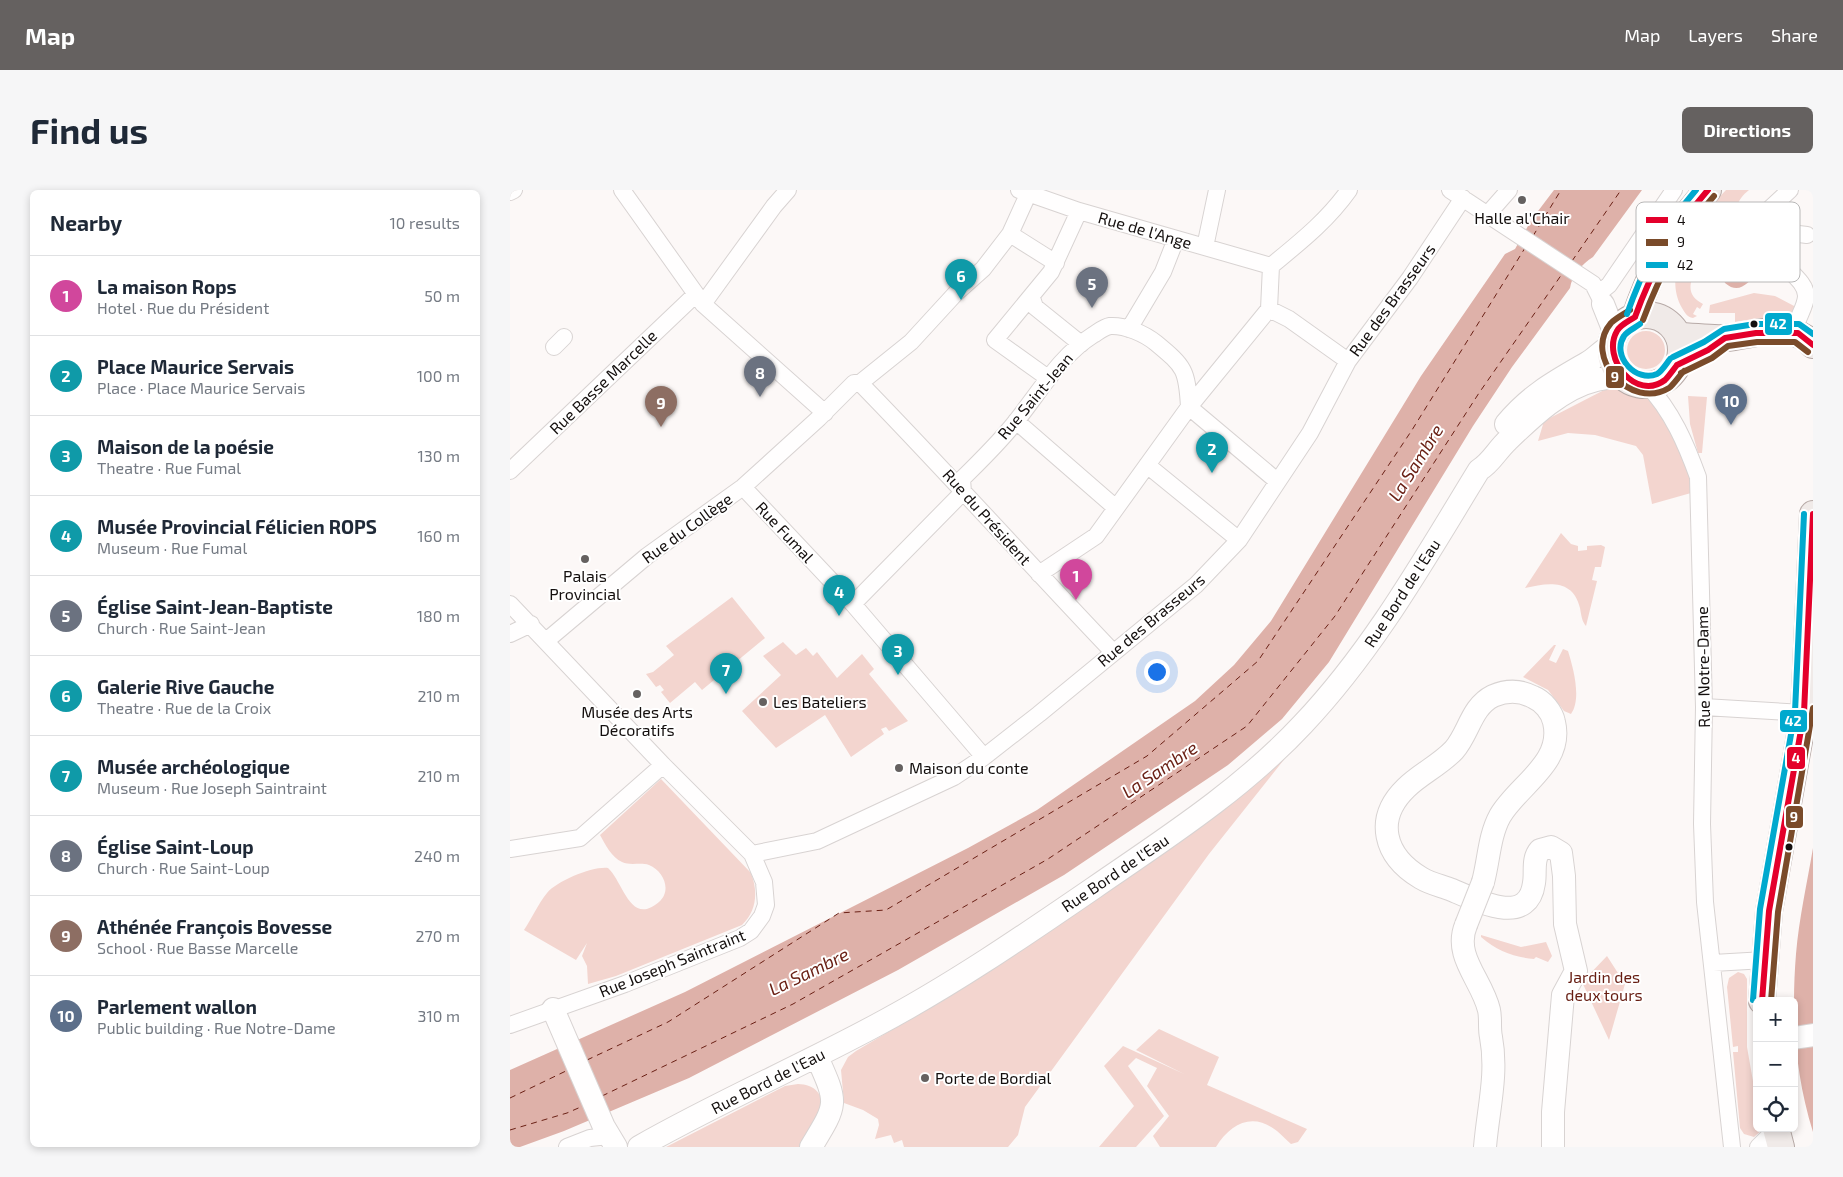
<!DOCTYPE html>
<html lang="en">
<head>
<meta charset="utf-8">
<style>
  :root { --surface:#fff; --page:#f6f6f7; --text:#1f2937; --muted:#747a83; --line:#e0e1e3; --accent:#656160 }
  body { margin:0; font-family:"Exo 2",sans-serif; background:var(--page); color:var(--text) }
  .controls { position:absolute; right:15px; bottom:15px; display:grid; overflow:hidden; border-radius:8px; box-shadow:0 2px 8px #0003 }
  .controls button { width:45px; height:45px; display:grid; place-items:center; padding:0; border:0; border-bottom:1px solid var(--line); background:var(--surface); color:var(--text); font:25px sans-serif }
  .you { position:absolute; left:646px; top:481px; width:18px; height:18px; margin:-12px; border:4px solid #fff; border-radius:50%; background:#1a73e8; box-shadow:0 0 0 8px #1a73e833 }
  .badge { display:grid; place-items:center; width:32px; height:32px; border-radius:50%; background:var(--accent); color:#fff; font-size:16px; font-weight:700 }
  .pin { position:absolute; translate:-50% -41px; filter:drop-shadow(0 1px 2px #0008) }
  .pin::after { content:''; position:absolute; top:26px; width:18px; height:15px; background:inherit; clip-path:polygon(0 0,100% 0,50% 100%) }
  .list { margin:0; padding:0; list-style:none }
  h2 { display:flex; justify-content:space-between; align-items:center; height:65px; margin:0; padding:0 20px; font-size:21px }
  h2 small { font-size:16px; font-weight:400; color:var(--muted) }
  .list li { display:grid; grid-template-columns:32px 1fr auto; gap:15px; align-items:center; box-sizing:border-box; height:80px; padding:0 20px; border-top:1px solid var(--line) }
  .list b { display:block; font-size:19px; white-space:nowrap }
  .list p { margin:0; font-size:16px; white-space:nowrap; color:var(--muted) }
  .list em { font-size:16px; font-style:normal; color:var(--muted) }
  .icon { flex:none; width:28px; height:28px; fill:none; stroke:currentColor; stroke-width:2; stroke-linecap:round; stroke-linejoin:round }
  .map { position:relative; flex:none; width:1303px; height:957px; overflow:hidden; border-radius:8px }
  header { display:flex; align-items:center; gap:30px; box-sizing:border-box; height:70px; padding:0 25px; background:var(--accent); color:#fff }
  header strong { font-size:24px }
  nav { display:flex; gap:28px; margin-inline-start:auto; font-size:18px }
  .intro { display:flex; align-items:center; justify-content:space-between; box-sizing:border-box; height:120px; padding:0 30px }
  h1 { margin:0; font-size:35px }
  .button { padding:12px 22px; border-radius:8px; background:var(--accent); color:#fff; font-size:18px; font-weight:700 }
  main { display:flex; gap:30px; padding:0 30px }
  aside { flex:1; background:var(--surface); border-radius:8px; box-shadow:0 2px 8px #0003 }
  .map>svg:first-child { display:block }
  .green { fill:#f3d5cf }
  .water { fill:#deb1a9 }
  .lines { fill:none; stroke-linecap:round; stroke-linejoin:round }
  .ferry { stroke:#6a2015; stroke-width:1; stroke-dasharray:6 5; stroke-linecap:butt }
  .street-casing { stroke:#d8d3d2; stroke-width:18 }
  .secondary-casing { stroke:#d8d3d2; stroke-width:24 }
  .primary-casing { stroke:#b7aaa7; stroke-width:28 }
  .street { stroke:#fffefe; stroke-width:16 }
  .secondary { stroke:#fffefe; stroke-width:22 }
  .primary { stroke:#f0eae8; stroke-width:26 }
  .secondary-bridge-casing { stroke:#d8d3d2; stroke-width:24; stroke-linecap:butt }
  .secondary-bridge { stroke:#fffefe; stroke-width:22 }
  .bus-1-casing { stroke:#fff; stroke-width:10 }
  .bus-2-casing { stroke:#fff; stroke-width:10 }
  .bus-3-casing { stroke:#fff; stroke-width:10 }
  .bus-1 { stroke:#e4002b; stroke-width:6 }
  .bus-2 { stroke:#7a4b2a; stroke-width:6 }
  .bus-3 { stroke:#00a9ce; stroke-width:6 }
  .poi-dot { fill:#656160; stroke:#fff; stroke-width:2 }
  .bus-dot { fill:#140f0e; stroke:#fff; stroke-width:2 }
  .labels { text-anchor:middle; stroke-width:4; stroke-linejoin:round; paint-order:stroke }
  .poi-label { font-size:16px; fill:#140f0e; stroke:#fff }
  .street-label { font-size:16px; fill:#140f0e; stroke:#fff }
  .park-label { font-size:16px; fill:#661c11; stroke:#fff }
  .water-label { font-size:18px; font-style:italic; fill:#6a2015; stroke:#fff }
  .key { fill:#fff; stroke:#b8b7b7; stroke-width:1 }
  .key-label { font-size:14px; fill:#140f0e }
  .line-badge { stroke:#fff; stroke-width:2 }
  .badge-label { font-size:14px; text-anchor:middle; font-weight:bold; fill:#fff }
</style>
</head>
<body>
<header>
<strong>Map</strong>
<nav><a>Map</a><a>Layers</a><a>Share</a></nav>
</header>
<div class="intro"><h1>Find us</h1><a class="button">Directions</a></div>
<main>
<aside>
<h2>Nearby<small>10 results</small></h2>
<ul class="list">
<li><span class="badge" style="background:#d1479c">1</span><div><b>La maison Rops</b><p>Hotel · Rue du Président</p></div><em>50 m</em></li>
<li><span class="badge" style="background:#0f9aa8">2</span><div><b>Place Maurice Servais</b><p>Place · Place Maurice Servais</p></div><em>100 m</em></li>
<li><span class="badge" style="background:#0f9aa8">3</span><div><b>Maison de la poésie</b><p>Theatre · Rue Fumal</p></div><em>130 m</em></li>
<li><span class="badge" style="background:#0f9aa8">4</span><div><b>Musée Provincial Félicien ROPS</b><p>Museum · Rue Fumal</p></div><em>160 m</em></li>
<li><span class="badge" style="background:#6b7280">5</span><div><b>Église Saint-Jean-Baptiste</b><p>Church · Rue Saint-Jean</p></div><em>180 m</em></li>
<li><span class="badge" style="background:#0f9aa8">6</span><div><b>Galerie Rive Gauche</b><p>Theatre · Rue de la Croix</p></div><em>210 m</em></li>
<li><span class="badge" style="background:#0f9aa8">7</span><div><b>Musée archéologique</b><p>Museum · Rue Joseph Saintraint</p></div><em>210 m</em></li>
<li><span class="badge" style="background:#6b7280">8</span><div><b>Église Saint-Loup</b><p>Church · Rue Saint-Loup</p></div><em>240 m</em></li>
<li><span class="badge" style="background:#8d6e63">9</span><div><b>Athénée François Bovesse</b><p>School · Rue Basse Marcelle</p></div><em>270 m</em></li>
<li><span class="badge" style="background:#5c6f8a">10</span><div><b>Parlement wallon</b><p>Public building · Rue Notre-Dame</p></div><em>310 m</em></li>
</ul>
</aside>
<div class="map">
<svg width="1303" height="957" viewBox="0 0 1303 957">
  <rect width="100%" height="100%" fill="#fcf8f7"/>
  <path class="green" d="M 1216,0 L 1239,0 C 1226,10 1225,21 1224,36 L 1188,30 Z
    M 1188,42 L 1224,44 L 1214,63 L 1182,89 C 1178,101 1182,108 1193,114 L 1190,119 L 1187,117 L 1183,124 L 1187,126 L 1183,128 C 1177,127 1175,123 1172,118 C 1158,95 1167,59 1188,42 Z
    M 1244,103 L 1265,106 L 1286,117 L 1277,129 L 1249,128 L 1225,132 L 1225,123 L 1199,123 L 1200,115 Z
    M1117 160a19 19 0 1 1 38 0a19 19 0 1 1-38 0Z
    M 1100,197 L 1108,197 L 1142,211 L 1151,221 L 1181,283 L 1181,303 L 1142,314 L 1133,265 L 1126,256 L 1085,245 L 1058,243 L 1028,251 L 1034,231 Z
    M 1178,206 L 1197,207 L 1192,263 L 1188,263 L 1180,234 Z
    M 1051,343 L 1061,354 L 1068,356 L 1068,361 L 1077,360 L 1077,356 L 1091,355 L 1095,357 L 1091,377 L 1085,377 L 1082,390 L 1087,391 L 1076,436 C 1072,432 1071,424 1070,418 C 1063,388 1037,393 1015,398 Z
    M 222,407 L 255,448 L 192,500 L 185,492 L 160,513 L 151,502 L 154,500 L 150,495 L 146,497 L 136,484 L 143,482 L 164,465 L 156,456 Z
    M 273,452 L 286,465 L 296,458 L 303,466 L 307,462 L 327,488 L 352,464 L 364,479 L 359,484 L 398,531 L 379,541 L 376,537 L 371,539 L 374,544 L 341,567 L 315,525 L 266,558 L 232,521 L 271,485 L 253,466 Z
    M 1044,455 L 1046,455 L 1039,470 L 1046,473 L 1053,459 L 1058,461 C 1063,477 1072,509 1061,524 L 1054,521 L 1038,500 L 1013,487 Z
    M 788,552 L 699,664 L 515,917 L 508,945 L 498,957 L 394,957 L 392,950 L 384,953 L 381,945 L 365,949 L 369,935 L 368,929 L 353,920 L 334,913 L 331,880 L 338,867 L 346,861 L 412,822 Z
    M 151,589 L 241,683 C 248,701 247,721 232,735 L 106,786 L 78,794 L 77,776 L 72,766 L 77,753 L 66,770 L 14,740 C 22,728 28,714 37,703 C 47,691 83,676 98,678 C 113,691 120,737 149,712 C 162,701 154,681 139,675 C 131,672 120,676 112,672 C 102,668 95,654 90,645 Z
    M 971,745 L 1011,757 L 1036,752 L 1042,766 L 1038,772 L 1026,767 L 1024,769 C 1003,767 987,761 971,747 Z
    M 1097,766 L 1115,794 L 1099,850 L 1072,792 Z
    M 1228,782 L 1234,784 L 1237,789 L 1237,857 L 1247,914 L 1247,938 L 1252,940 L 1244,947 L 1234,944 L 1230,938 L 1223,862 L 1228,862 L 1228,856 L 1223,857 L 1217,797 L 1219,788 Z
    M 649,839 L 709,867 L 697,895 L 797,939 L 788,952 L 781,954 C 776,950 772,945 767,941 C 743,922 721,933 706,957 L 650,957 L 643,946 L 659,926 L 637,896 L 647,878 L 626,868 L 618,876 L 654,926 L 626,957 L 589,957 L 624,916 L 594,876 L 613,856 L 674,884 L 626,860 Z
    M 288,894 C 304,895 310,901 314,916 L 291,957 L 156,957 L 275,896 Z"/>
  <path class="water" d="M 1044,0 L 1132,0 L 1083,67 C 1072,74 1062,85 1060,98 L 1002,177 L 963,236 L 819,472 L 772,529 L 718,575 L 554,685 L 388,780 L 179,888 L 54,941 L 10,957 L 0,957 L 0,880 L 175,802 L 458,658 L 527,620 L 685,511 L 724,475 L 761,431 L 911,186 L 995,64 L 1005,59 L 1022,29 Z
    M 1261,65 L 1269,70 L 1261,87 L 1255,83 L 1249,83 C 1238,91 1230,106 1215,93 C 1211,82 1212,75 1221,68 L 1243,73 Z
    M 1303,658 L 1303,942 C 1285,884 1281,825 1286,764 C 1289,729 1297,693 1303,658 Z"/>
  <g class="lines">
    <path class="ferry" d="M 1023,46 L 1051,0
      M 1062,71 L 1111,0
      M 77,870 L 158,832 L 329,723 L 376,720 L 637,566 L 748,471 L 902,240 L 1015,58
      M 92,906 L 283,814 L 538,669 L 737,536 L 825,426 L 969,203 L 1052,84
      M 0,908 L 58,880
      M 0,940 L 57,923 L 73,916"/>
    <g class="street-casing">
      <path id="street" d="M 112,0 L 193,114 L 315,223
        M 509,0 L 569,21 L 761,76
        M 940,0 L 1083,94 L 1093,114
        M 0,2 L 4,0
        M 977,25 L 999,0
        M 1239,38 L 1280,0
        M 1222,40 L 1239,38 L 1297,45
        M 1263,43 C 1255,73 1296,84 1296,106 C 1296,114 1290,124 1287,132
        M 500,44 L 546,73
        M 695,57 L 707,0
        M 761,76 C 790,52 817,31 839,0
        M 1089,103 L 1099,95 L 1164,0
        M 522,108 L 525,117 L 571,154
        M 193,114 L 264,16 L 278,0
        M 759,119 L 779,129 L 838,171
        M 619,139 L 653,82 L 666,49
        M 44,157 L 54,147
        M 538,188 L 485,150 L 541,82 L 569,21
        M 350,193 C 436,281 518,373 603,462
        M 350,193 L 401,152 L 446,103 L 473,79 L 500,44 L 520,0
        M 1137,195 C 1162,221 1176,254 1188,287 L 1194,517 L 1192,634 L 1195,712 L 1222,957
        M 679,217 L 767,291
        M 506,231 L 606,318
        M 637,275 L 729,350
        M 0,281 L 186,104
        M 233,297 L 343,414 L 474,567
        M 529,384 L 586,346 L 679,217 L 759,119 L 761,76
        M 0,414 L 153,575 L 242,664 L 254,692 L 256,715 L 252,726 L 241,741 L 230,748 L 115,794 L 0,835
        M 343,414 L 453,302 L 452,289 C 471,270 491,251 507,230 C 531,200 550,166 583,145 C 588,142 594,137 600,136 C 615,135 635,144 646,153 C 675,177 677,180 679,217
        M 0,444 L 21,434
        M 36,451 L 137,366 L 233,297 L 309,228 L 344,193 L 350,193
        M 1194,517 L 1294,523
        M 0,659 L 70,648 L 153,575
        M 242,664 L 307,651 L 444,587 L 474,567 L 529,524 L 686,395 L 729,350 L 800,243 L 838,171 L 900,88 L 953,8
        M 1203,773 L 1255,770
        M 57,957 L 80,948 L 99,946
        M 1248,957 L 1266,939"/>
    </g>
    <g class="secondary-casing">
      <path id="secondary" d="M 1093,114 L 1105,144
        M 996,234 C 1020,205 1044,192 1077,173 C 1086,168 1092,160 1102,155
        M 973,692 C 979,670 979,646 990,626 C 1008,595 1054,573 1044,532 C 1042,522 1033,511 1023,507 C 1010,500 997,500 983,506 C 961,517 959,543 944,560 C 930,575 910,584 896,598 C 864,629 874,666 911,688 C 921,694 932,696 942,700 C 966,710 1018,738 1024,693 C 1026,682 1022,669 1030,660 L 1041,657 L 1051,663 L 1054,686 L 1055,734 L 1066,781 L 1053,805 L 1043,922 L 1043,957
        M 956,735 C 943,766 972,790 979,820 C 981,829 979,838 981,847 C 988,884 978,920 975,957
        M 43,819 L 94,937 L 106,957
        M 1284,848 L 1303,845
        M 129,957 C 206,913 287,878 365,836 C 450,791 528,736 607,682 C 673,637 739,592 793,534 C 864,459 915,368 969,280 C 981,273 987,260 998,250 C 1022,227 1052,198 1086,190 C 1094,188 1103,187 1112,185
        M 301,957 C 328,913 328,914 307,867"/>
    </g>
    <g class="primary-casing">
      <path id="primary" d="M1101 160a35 35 0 1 1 70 0a35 35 0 1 1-70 0Z
        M 1125,127 C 1141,80 1163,36 1198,0
        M 1168,146 C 1183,146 1199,149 1215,148 C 1243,146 1281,129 1303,155
        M 1252,811 L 1259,721 L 1294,523 L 1303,324
        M 1266,938 L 1271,957"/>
    </g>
    <use href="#street" class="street"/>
    <use href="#secondary" class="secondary"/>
    <use href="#primary" class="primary"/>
    <g class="secondary-bridge-casing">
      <path id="secondary-bridge" d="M 956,735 L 973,692"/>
    </g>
    <use href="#secondary-bridge" class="secondary-bridge"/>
    <g class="bus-1-casing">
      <path id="bus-1" d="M 1125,127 C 1142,80 1164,38 1198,0
        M 1125,127 C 1119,131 1110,135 1107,141 C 1091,168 1126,212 1155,190 C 1159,186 1163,180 1167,175
        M 1167,175 L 1198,160 L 1215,148 L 1246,143 L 1288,143 L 1303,155
        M 1252,811 L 1259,721 L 1294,523 L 1303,324"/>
    </g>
    <g class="bus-2-casing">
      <path id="bus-2" d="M 1120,120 C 1114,124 1106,128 1101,133 C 1072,167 1121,221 1159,198 C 1164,194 1169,186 1174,181
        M 1133,130 C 1150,84 1171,43 1204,6
        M 1171,183 L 1202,168 L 1218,156 L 1247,152 L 1285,152 L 1298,162
        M 1261,811 L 1268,722 L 1303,518"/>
    </g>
    <g class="bus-3-casing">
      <path id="bus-3" d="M 1117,124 C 1133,79 1154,36 1186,0
        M 1130,134 C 1125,138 1117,141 1114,146 C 1101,166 1126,193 1147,184 C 1152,181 1156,174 1160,169
        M 1163,167 L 1194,152 L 1214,139 L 1245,134 L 1289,134 L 1303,144
        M 1243,810 L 1250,719 L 1285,522 L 1294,324"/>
    </g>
    <use href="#bus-1" class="bus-1"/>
    <use href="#bus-2" class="bus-2"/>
    <use href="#bus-3" class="bus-3"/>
  </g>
  <g class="poi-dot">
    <circle cx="1012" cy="10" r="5"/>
    <circle cx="75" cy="369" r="5"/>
    <circle cx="127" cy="504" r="5"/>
    <circle cx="253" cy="512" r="5"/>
    <circle cx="389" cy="578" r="5"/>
    <circle cx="415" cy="888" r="5"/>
  </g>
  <g class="bus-dot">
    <circle cx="1244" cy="134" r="4.5"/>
    <circle cx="1279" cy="657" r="4.5"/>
  </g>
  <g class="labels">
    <g class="poi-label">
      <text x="1012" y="34">Halle al'Chair</text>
      <text x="75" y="392">Palais<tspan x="75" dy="18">Provincial</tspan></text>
      <text x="263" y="518" text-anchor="start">Les Bateliers</text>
      <text x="127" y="528">Musée des Arts<tspan x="127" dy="18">Décoratifs</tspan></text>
      <text x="399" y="584" text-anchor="start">Maison du conte</text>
      <text x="425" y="894" text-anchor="start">Porte de Bordial</text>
    </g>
    <g class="street-label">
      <text transform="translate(635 40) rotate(16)" y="6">Rue de l'Ange</text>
      <text transform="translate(882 110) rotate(-54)" y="6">Rue des Brasseurs</text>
      <text transform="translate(93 192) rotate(-44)" y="6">Rue Basse Marcelle</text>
      <text transform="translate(525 206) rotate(-50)" y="6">Rue Saint-Jean</text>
      <text transform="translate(477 327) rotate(48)" y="6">Rue du Président</text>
      <text transform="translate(177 338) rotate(-36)" y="6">Rue du Collège</text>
      <text transform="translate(275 342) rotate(47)" y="6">Rue Fumal</text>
      <text transform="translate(892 403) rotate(-57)" y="6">Rue Bord de l'Eau</text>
      <text transform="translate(641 430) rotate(-40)" y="6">Rue des Brasseurs</text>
      <text transform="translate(1193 477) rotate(-91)" y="6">Rue Notre-Dame</text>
      <text transform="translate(605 683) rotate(-34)" y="6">Rue Bord de l'Eau</text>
      <text transform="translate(162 773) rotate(-22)" y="6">Rue Joseph Saintraint</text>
      <text transform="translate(258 891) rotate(-27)" y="6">Rue Bord de l'Eau</text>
    </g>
    <g class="park-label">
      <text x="1094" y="793">Jardin des<tspan x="1094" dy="18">deux tours</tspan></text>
    </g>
    <g class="water-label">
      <text transform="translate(906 273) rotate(-58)" y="6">La Sambre</text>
      <text transform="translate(650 580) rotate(-34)" y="6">La Sambre</text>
      <text transform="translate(299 782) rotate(-26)" y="6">La Sambre</text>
    </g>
  </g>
  <rect x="1126" y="12" width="164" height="80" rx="8" class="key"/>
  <rect x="1136" y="27" width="22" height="6" fill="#e4002b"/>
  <rect x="1136" y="49" width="22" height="7" fill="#7a4b2a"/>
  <rect x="1136" y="72" width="22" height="6" fill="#00a9ce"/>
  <g class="key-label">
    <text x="1167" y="35">4</text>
    <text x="1167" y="57">9</text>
    <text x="1167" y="80">42</text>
  </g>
  <g class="line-badge">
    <rect x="1254" y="122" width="29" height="24" rx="5" fill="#00a9ce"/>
    <rect x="1095" y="175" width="20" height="24" rx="5" fill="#7a4b2a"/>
    <rect x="1269" y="519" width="29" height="24" rx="5" fill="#00a9ce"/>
    <rect x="1276" y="556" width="20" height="24" rx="5" fill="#e4002b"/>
    <rect x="1275" y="615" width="19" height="24" rx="5" fill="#7a4b2a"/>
  </g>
  <g class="badge-label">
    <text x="1268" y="139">42</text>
    <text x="1105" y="192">9</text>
    <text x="1283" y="536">42</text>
    <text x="1286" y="573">4</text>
    <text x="1284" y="632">9</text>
  </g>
</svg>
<div class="controls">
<button>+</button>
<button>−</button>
<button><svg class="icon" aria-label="locate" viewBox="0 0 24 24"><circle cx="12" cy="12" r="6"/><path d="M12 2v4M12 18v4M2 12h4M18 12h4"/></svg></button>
</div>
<div class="you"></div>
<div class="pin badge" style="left:566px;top:410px;background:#d1479c">1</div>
<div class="pin badge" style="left:702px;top:283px;background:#0f9aa8">2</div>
<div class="pin badge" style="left:388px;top:485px;background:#0f9aa8">3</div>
<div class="pin badge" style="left:329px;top:426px;background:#0f9aa8">4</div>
<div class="pin badge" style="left:582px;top:118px;background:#6b7280">5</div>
<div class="pin badge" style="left:451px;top:110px;background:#0f9aa8">6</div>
<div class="pin badge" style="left:216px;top:504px;background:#0f9aa8">7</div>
<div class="pin badge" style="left:250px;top:207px;background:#6b7280">8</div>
<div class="pin badge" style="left:151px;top:237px;background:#8d6e63">9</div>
<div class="pin badge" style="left:1221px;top:235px;background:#5c6f8a">10</div>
</div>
</main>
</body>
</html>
